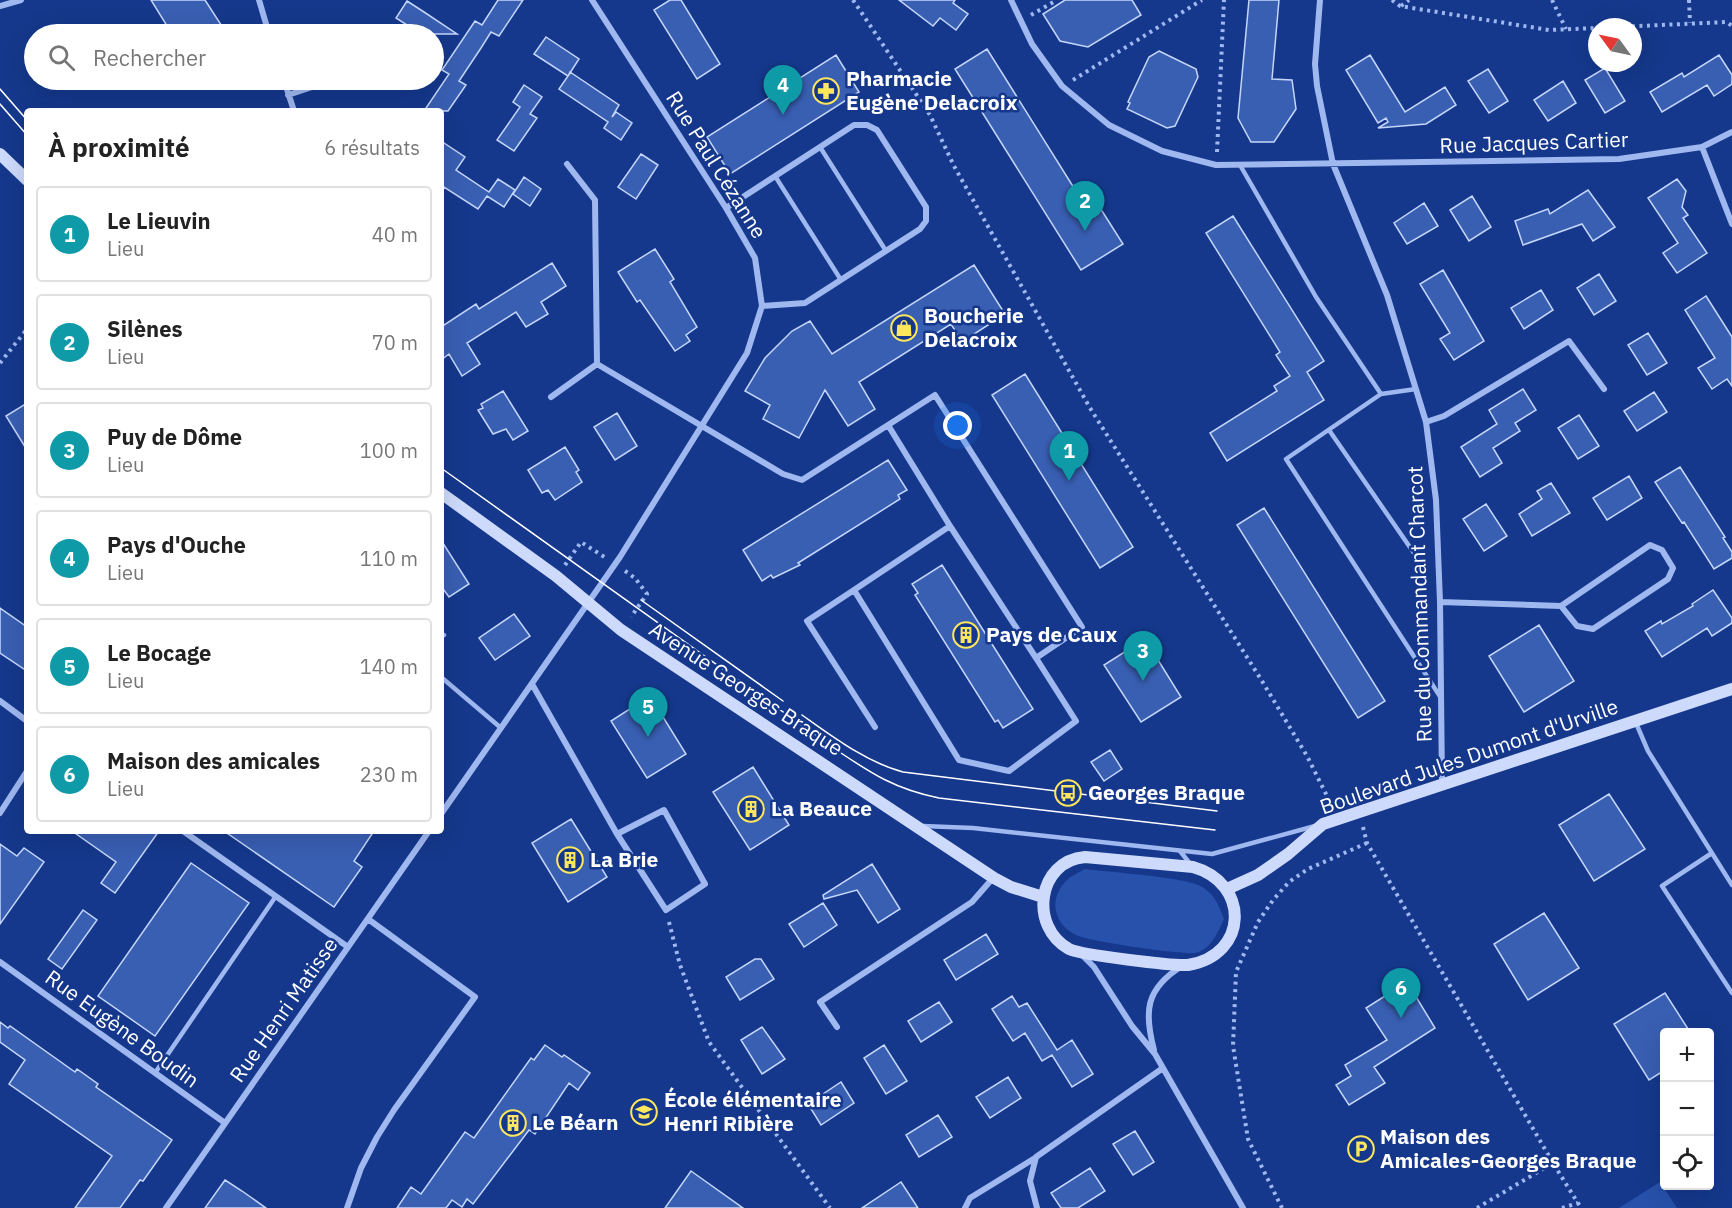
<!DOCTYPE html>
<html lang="fr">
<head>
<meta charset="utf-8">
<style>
  :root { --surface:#fff; --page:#f2f2f2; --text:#222; --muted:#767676; --line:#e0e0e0; --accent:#0f766e }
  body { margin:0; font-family:"IBM Plex Sans",sans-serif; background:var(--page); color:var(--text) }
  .controls { position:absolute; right:18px; bottom:18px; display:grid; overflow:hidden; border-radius:6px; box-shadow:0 6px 24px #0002 }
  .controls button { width:54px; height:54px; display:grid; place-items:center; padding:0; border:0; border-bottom:2px solid var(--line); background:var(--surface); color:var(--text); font:30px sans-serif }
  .compass { position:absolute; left:1588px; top:18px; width:54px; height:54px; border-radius:50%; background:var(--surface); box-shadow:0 6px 24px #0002; rotate:303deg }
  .you { position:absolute; left:958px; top:426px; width:21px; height:21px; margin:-15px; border:4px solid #fff; border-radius:50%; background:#1a73e8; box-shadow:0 0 0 9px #1a73e833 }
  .badge { display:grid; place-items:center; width:39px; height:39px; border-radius:50%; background:var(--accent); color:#fff; font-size:20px; font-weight:700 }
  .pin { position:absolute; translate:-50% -50px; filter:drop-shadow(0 2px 3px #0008) }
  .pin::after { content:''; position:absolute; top:32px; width:21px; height:18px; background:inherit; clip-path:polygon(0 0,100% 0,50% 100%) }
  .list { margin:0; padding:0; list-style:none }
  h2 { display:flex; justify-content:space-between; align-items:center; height:78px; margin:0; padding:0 24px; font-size:26px }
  h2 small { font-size:20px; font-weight:400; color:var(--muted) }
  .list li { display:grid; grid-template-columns:39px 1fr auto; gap:18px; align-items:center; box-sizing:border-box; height:96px; margin:0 12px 12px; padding:0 12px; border:2px solid var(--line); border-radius:6px }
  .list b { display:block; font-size:22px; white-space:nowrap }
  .list p { margin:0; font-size:20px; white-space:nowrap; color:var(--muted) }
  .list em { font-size:20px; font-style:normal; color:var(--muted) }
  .icon { flex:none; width:33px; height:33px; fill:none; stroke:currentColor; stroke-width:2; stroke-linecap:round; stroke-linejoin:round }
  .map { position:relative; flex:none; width:1732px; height:1208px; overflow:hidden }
  .search { position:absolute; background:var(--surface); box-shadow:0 6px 24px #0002; left:24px; top:24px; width:420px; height:66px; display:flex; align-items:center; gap:15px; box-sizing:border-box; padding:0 21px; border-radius:33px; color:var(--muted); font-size:22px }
  .panel { position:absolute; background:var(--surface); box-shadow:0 6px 24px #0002; left:24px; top:108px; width:420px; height:726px; border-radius:6px }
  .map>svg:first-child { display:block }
  .green { fill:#2751ab }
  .building { fill:#395fb3; stroke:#c5d6fb; stroke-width:1.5 }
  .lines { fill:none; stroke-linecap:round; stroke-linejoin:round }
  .path { stroke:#9fb8f0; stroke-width:4; stroke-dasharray:3 4.5; stroke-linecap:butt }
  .lane { stroke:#9fb8f0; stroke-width:4.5 }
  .street { stroke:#9fb8f0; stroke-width:6 }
  .secondary { stroke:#cddafb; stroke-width:12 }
  .tram { stroke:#fff; stroke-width:1.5 }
  .labels { text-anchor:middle; stroke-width:5; stroke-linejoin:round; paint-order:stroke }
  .poi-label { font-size:21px; font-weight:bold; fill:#fff; stroke:#15388c; text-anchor:start }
  .street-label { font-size:21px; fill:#fff; stroke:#15388c }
</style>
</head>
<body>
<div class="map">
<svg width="1732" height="1208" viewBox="0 0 1732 1208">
  <rect width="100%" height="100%" fill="#15388c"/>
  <path class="green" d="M 1085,869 C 1107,872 1190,877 1204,888 C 1216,897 1219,906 1224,919 C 1218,932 1211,950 1195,953 C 1182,955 1087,941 1076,935 C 1052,923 1048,897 1069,878 C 1073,875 1080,872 1085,869 Z
    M 1660,1182 L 1677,1208 L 1619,1208 Z"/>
  <path class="building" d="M 151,0 L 205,0 L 227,34 L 172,34 Z
    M 498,0 L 523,0 L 499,36 L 491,32 L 481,48 L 459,81 L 466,85 L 448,111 L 424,111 L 449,74 L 442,70 L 475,21 L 482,25 Z
    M 670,0 L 681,0 L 720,64 L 697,79 L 654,10 Z
    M 899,0 L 955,0 L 953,3 L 968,14 L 956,30 L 940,18 L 933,26 Z
    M 1065,0 L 1132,0 L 1141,15 L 1088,47 L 1060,41 L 1043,14 Z
    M 1249,0 L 1279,0 L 1272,79 L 1292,80 L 1296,109 L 1274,142 L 1251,142 L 1238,118 Z
    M 407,1 L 424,12 L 457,34 L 421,34 L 396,18 Z
    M 546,37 L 579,59 L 568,76 L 570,72 L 619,105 L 612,117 L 616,112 L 632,123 L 621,140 L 604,128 L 608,122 L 559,89 L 568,76 L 534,54 Z
    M 987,49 L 1079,196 L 1090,192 L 1123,244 L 1081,270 L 955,69 Z
    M 1159,51 L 1196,69 L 1198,77 L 1175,126 L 1167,128 L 1127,109 L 1130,103 L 1128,102 L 1149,57 Z
    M 836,55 L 859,92 L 730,174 L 707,137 Z
    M 1370,55 L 1405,112 L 1445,87 L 1456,105 L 1426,124 L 1378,128 L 1388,122 L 1386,118 L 1378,123 L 1346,70 Z
    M 1719,55 L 1732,75 L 1732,84 L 1714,96 L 1707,85 L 1662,112 L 1650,92 L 1682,73 L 1684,77 Z
    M 1605,68 L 1625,101 L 1605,113 L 1585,80 Z
    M 1488,69 L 1508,101 L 1489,113 L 1468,81 Z
    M 1563,81 L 1576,103 L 1548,121 L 1534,100 Z
    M 524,85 L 542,97 L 530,114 L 537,118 L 514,151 L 497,140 L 520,107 L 513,102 Z
    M 441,141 L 465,157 L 456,170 L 489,192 L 498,179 L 515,190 L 504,207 L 487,196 L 478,209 L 444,187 L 441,192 Z
    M 641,154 L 658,165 L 636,199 L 618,187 Z
    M 524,177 L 541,189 L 530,206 L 513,194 Z
    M 1677,179 L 1686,191 L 1682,207 L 1688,215 L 1683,218 L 1707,253 L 1677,273 L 1663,253 L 1678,243 L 1648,198 Z
    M 1588,190 L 1615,227 L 1593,241 L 1582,224 L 1523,245 L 1515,221 L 1548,209 L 1550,214 Z
    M 1472,196 L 1491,227 L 1469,241 L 1450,210 Z
    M 1424,203 L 1438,226 L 1407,244 L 1394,223 Z
    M 1233,216 L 1324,361 L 1307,372 L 1324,400 L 1227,461 L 1210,433 L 1277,391 L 1274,386 L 1290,376 L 1276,355 L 1280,352 L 1206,233 Z
    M 655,249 L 674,279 L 670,282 L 697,327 L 686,335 L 690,341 L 675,351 L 640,300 L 637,302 L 618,272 Z
    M 552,263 L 566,286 L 541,302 L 548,314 L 526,327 L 516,312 L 467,343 L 480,364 L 462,376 L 449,354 L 441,360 L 441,327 L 476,304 L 479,309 Z
    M 974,265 L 1005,314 L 962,342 L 951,324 L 859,382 L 875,409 L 848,426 L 825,390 L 799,438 L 763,419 L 770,405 L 745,391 L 765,358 L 792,331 L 810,321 L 832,354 Z
    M 1443,270 L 1484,341 L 1454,360 L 1440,339 L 1450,333 L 1420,284 Z
    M 1599,274 L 1616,301 L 1594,315 L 1577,288 Z
    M 1541,290 L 1553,310 L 1524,329 L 1511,308 Z
    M 1706,296 L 1732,337 L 1732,386 L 1727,379 L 1712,389 L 1698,368 L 1715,358 L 1685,310 Z
    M 1648,333 L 1667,363 L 1647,375 L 1628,345 Z
    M 1025,374 L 1133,547 L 1100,568 L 992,395 Z
    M 1523,389 L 1536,410 L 1515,423 L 1520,431 L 1493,448 L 1502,463 L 1480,477 L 1461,447 L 1497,424 L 1489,410 Z
    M 503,391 L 528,431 L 513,440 L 506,429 L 493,434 L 478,410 L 483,408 L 481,404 Z
    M 1654,392 L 1667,412 L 1637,431 L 1624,411 Z
    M 27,403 L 27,450 L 6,416 Z
    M 617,413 L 637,446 L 615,460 L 594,427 Z
    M 1579,415 L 1599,446 L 1578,459 L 1558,428 Z
    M 565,447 L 579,470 L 576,472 L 582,482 L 555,500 L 548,490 L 542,493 L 528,470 Z
    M 888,460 L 907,490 L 898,495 L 900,499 L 798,563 L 800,565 L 773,578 L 771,575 L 762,581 L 743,550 Z
    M 1680,467 L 1725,537 L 1723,538 L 1732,552 L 1732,558 L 1714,569 L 1684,522 L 1682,523 L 1655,482 Z
    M 1629,476 L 1642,498 L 1607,520 L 1593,498 Z
    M 1551,483 L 1570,513 L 1532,536 L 1519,514 L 1542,499 L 1537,491 Z
    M 1486,504 L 1507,536 L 1484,551 L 1463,519 Z
    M 1264,508 L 1385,701 L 1358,718 L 1237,525 Z
    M 441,540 L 469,584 L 449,597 L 441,586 Z
    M 942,565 L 1033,709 L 1003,728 L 998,720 L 995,722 L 915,595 L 918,593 L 912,584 Z
    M 1713,590 L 1732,618 L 1732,623 L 1712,636 L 1707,628 L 1662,657 L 1645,631 L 1661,621 L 1662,624 L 1693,606 L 1692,604 Z
    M 0,608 L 27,627 L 27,671 L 0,653 Z
    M 514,614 L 530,636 L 495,660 L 479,638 Z
    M 1539,625 L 1574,681 L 1524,712 L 1489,656 Z
    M 1145,639 L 1181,697 L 1141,722 L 1104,665 Z
    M 650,696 L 686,754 L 647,778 L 611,721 Z
    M 1110,750 L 1122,769 L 1104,781 L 1091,762 Z
    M 753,767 L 789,825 L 750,850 L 713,792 Z
    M 1609,794 L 1645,849 L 1594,881 L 1559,825 Z
    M 571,819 L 607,877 L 568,902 L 532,843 Z
    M 72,831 L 159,831 L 115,893 L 101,883 L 116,862 Z
    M 224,831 L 374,831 L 354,861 L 362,867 L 334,907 Z
    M 0,844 L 17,856 L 24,848 L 44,862 L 0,924 Z
    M 191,863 L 249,903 L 155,1036 L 98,996 Z
    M 872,864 L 900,909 L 878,923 L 857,890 L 824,899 L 823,895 Z
    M 823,903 L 837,925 L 804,947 L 789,924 Z
    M 83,910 L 97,920 L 62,969 L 48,959 Z
    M 1544,913 L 1579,968 L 1528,1000 L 1494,944 Z
    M 986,934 L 998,954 L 956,980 L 944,960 Z
    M 755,959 L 761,959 L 774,979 L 740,1000 L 726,977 Z
    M 1407,982 L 1435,1028 L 1374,1067 L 1385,1083 L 1349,1105 L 1336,1085 L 1351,1076 L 1345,1065 L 1387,1040 L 1366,1008 Z
    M 1665,993 L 1690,1032 L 1665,1032 L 1665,1070 L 1649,1080 L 1614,1024 Z
    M 1012,996 L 1019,1007 L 1027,1003 L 1057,1050 L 1072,1040 L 1093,1074 L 1072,1087 L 1052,1055 L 1042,1061 L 1025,1033 L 1013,1041 L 992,1009 Z
    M 939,1002 L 952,1022 L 921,1042 L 908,1021 Z
    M 0,1022 L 8,1028 L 10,1026 L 75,1072 L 77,1069 L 98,1084 L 96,1087 L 172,1140 L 143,1181 L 140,1180 L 120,1208 L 75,1208 L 112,1156 L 9,1084 L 25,1060 L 0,1042 Z
    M 762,1027 L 785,1059 L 762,1074 L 741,1040 Z
    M 545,1045 L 562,1057 L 564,1055 L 590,1073 L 578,1090 L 569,1083 L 535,1134 L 529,1130 L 473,1204 L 467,1199 L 462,1207 L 452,1200 L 446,1208 L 397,1208 L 411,1187 L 421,1194 L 465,1132 L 474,1138 L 531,1058 L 534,1060 Z
    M 884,1045 L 907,1081 L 886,1094 L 864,1058 Z
    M 1008,1077 L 1021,1098 L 990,1118 L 976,1097 Z
    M 841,1082 L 854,1103 L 821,1125 L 808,1104 Z
    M 938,1115 L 952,1137 L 919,1157 L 906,1135 Z
    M 1135,1131 L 1154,1162 L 1133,1175 L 1113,1144 Z
    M 1090,1168 L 1105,1191 L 1078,1208 L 1061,1208 L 1051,1193 Z
    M 691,1171 L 743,1208 L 665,1208 Z
    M 225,1180 L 242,1191 L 266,1208 L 205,1208 Z
    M 901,1182 L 918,1208 L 862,1208 Z"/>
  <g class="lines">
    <path class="path" d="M 853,0 L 930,115 L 954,166 L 1090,408 L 1262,681 L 1307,756 L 1332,806
      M 1392,0 L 1400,6 L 1549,30 L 1597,28
      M 1552,0 L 1566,29
      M 1689,0 L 1690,23
      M 1401,6 L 1409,0
      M 1031,15 L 1057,0
      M 1617,27 L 1727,22 L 1732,26
      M 1073,80 L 1202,0
      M 1217,152 L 1224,0
      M 0,363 L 27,329
      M 565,565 L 581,542 L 606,558
      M 625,571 L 635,578 L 647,594 L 631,617
      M 1363,827 L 1367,843 L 1553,1163
      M 669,922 L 680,965 L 709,1042 L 830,1208
      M 1282,1208 L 1248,1139 L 1233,1046 L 1236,972 L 1258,922 L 1273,900 L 1289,882 L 1308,869 L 1367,843
      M 1477,1208 L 1553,1163 L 1581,1208
      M 1562,1208 L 1578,1203"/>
    <path class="lane" d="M 820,147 L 886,251
      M 1240,165 L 1316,297 L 1381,394
      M 775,176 L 841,280
      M 1416,389 L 1381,394 L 1286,459 L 1441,698
      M 1329,430 L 1425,569
      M 441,637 L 444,635
      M 441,677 L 501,728
      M 1636,723 L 1648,751 L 1732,885
      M 923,826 L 973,828 L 1212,854 L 1315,826
      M 1180,851 L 1191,865
      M 1712,853 L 1662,886 L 1732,993
      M 155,1073 L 276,896"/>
    <path class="street" d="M 259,0 L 269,34
      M 1011,0 L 1032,44 L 1062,86 L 1109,125 L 1162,151 L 1216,165 L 1619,159 L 1702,147 L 1732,132
      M 1320,0 L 1315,64 L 1317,86 L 1333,164 L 1387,295 L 1426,422 L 1436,500 L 1440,602 L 1442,784
      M 0,6 L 21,0
      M 284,80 L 294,111
      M 288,95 L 333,80
      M 1702,147 L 1732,224
      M 567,164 L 595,200 L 597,364 L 783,474 L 802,480 L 935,395 L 1082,627 L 1036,658 L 1076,721 L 1009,771 L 959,760 L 854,590 L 950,526 L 888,425
      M 726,208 L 854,125 L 867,125 L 877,130 L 926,207 L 926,221 L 920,229 L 805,303 L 762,306
      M 551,397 L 597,364
      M 1426,422 L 1444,416 L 1569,341 L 1604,389
      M 950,526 L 1036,658
      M 854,590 L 807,621 L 875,727
      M 1440,602 L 1561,606 L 1650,545 L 1662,550 L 1673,568 L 1668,579 L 1593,629 L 1577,626 L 1561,606
      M 532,684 L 617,834 L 666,910 L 705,884 L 664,810 L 617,834
      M 0,701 L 27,721
      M 0,813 L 27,771
      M 441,814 L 620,557 L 747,353 L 762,306 L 755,258 L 726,208 L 592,0
      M 183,831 L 348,947
      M 1083,956 L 1094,967 L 1132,1026 L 1155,1054 L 1243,1208
      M 0,962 L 225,1123
      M 837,1027 L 820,1002 L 972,902 L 993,878
      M 1154,1050 C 1144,1012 1145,989 1182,966
      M 166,1208 L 429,831
      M 347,1208 L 361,1168 L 377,1137 L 394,1110 L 475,997 L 368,919
      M 965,1208 L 970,1198 L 1035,1158
      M 1037,1208 L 1030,1181 L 1036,1157 L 1163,1068"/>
    <path class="secondary" d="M 0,154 L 27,180
      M 441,493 L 556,576 L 621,630 L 994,878 L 1011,887 L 1043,897
      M 1085,857 L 1193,867 C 1250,883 1249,955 1188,965 C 1173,966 1081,955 1069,949 C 1029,927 1037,861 1085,857 Z
      M 1227,889 L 1258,875 L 1288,854 L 1323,824 L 1359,812 L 1732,689"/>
    <path class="tram" d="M 0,89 L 27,120
      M 0,104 L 27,135
      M 441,468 L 835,749 C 872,774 895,789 939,798 L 1215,830
      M 641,600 L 783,701
      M 802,715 C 833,737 866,762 903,772 L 1217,811"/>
  </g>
  <defs>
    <g id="pharmacy-ring" transform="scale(1.35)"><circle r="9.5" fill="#15388c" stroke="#ffe75d" stroke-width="1.5"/><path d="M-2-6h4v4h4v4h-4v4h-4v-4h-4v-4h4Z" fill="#ffe75d"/></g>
    <g id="shop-ring" transform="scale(1.35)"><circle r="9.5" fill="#15388c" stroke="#ffe75d" stroke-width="1.5"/><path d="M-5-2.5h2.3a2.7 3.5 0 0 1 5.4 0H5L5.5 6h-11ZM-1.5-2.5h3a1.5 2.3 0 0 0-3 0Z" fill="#ffe75d"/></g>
    <g id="building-ring" transform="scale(1.35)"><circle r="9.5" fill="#15388c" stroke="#ffe75d" stroke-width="1.5"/><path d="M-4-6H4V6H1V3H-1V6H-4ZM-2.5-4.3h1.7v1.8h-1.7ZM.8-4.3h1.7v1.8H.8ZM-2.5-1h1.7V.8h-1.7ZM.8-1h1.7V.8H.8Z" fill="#ffe75d"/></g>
    <g id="bus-ring" transform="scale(1.35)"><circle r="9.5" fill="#15388c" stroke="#ffe75d" stroke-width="1.5"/><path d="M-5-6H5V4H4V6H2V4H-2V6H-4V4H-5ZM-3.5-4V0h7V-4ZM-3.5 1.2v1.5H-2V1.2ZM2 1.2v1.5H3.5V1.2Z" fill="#ffe75d"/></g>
    <g id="school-ring" transform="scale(1.35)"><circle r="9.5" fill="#15388c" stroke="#ffe75d" stroke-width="1.5"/><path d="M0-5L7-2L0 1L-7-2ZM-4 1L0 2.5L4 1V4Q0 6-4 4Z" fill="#ffe75d"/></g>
    <g id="parking-ring" transform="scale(1.35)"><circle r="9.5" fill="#15388c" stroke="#ffe75d" stroke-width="1.5"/><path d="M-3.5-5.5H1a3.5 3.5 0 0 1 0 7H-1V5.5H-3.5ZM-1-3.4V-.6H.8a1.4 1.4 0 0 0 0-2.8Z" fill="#ffe75d"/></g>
  </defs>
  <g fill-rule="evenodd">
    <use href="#pharmacy-ring" x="826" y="91"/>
    <use href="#shop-ring" x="904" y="328"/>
    <use href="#building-ring" x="966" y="635"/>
    <use href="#bus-ring" x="1068" y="793"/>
    <use href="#building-ring" x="751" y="809"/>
    <use href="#building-ring" x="570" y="860"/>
    <use href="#school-ring" x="644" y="1112"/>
    <use href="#building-ring" x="513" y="1123"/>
    <use href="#parking-ring" x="1361" y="1149"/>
  </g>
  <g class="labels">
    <g class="poi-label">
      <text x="846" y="86">Pharmacie<tspan x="846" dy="24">Eugène Delacroix</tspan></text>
      <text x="924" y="323">Boucherie<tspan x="924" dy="24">Delacroix</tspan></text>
      <text x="986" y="642">Pays de Caux</text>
      <text x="1088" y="800">Georges Braque</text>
      <text x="771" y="816">La Beauce</text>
      <text x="590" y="867">La Brie</text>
      <text x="664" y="1107">École élémentaire<tspan x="664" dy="24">Henri Ribière</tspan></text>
      <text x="532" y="1130">Le Béarn</text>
      <text x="1380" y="1144">Maison des<tspan x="1380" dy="24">Amicales-Georges Braque</tspan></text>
    </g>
    <g class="street-label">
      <text transform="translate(1534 143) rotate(-2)" y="7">Rue Jacques Cartier</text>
      <text transform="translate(716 165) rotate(58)" y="7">Rue Paul Cézanne</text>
      <text transform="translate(1420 604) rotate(-92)" y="7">Rue du Commandant Charcot</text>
      <text transform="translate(746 689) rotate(33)" y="7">Avenue Georges Braque</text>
      <text transform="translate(1469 757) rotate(-19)" y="7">Boulevard Jules Dumont d'Urville</text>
      <text transform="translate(284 1010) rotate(-55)" y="7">Rue Henri Matisse</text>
      <text transform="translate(122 1029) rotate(36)" y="7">Rue Eugène Boudin</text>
    </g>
  </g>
</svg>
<div class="controls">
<button>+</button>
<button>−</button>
<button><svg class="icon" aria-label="locate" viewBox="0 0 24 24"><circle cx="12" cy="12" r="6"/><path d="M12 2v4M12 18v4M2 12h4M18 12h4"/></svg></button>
</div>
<svg class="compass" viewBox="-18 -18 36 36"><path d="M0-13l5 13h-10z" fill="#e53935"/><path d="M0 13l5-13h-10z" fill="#767676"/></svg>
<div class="you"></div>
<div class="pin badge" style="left:1069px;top:481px;background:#0f9aa8">1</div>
<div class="pin badge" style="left:1085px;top:231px;background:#0f9aa8">2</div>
<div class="pin badge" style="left:1143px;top:681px;background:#0f9aa8">3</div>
<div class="pin badge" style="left:783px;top:115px;background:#0f9aa8">4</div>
<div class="pin badge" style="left:648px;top:737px;background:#0f9aa8">5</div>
<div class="pin badge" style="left:1401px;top:1018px;background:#0f9aa8">6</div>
<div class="search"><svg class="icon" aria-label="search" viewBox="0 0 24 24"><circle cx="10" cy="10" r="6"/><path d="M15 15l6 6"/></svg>Rechercher</div>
<section class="panel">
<h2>À proximité<small>6 résultats</small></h2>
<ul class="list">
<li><span class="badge" style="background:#0f9aa8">1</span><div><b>Le Lieuvin</b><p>Lieu</p></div><em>40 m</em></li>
<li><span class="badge" style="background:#0f9aa8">2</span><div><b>Silènes</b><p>Lieu</p></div><em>70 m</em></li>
<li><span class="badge" style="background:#0f9aa8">3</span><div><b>Puy de Dôme</b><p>Lieu</p></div><em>100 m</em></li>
<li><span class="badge" style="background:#0f9aa8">4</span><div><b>Pays d'Ouche</b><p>Lieu</p></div><em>110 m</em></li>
<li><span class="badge" style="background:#0f9aa8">5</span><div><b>Le Bocage</b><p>Lieu</p></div><em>140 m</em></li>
<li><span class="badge" style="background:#0f9aa8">6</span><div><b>Maison des amicales</b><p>Lieu</p></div><em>230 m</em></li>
</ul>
</section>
</div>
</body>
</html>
